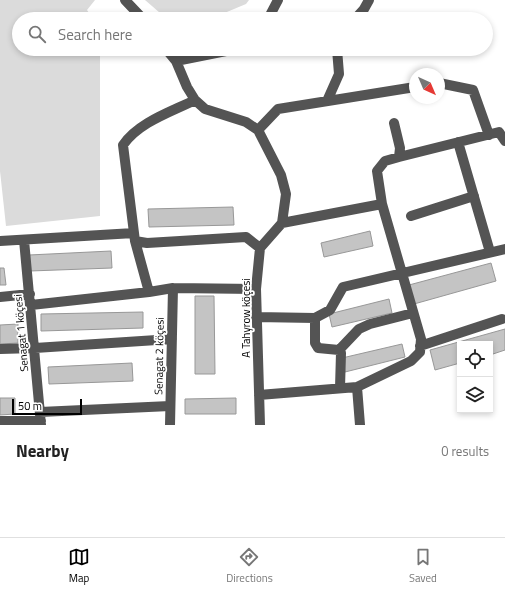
<!DOCTYPE html>
<html lang="en">
<head>
<meta charset="utf-8">
<style>
  :root { --surface:#fff; --page:#f6f6f6; --text:#222; --muted:#767676; --line:#e0e0e0; --accent:#000 }
  body { margin:0; font-family:"Titillium Web",sans-serif; background:var(--page); color:var(--text) }
  .controls { position:absolute; right:12px; bottom:12px; display:grid; overflow:hidden; border-radius:0px; box-shadow:0 2px 6px #0003 }
  .controls button { width:36px; height:36px; display:grid; place-items:center; padding:0; border:0; border-bottom:1px solid var(--line); background:var(--surface); color:var(--text); font:20px sans-serif }
  .compass { position:absolute; left:409px; top:68px; width:36px; height:36px; border-radius:50%; background:var(--surface); box-shadow:0 2px 6px #0003; rotate:136deg }
  .scale { position:absolute; left:12px; bottom:10px; width:70px; box-sizing:border-box; padding-left:4px; border:2px solid #000; border-top:0; font-size:11px; line-height:14px; white-space:nowrap; color:#000; -webkit-text-stroke:3px #fff; paint-order:stroke }
  .list { margin:0; padding:0; list-style:none }
  h2 { display:flex; justify-content:space-between; align-items:center; height:52px; margin:0; padding:0 16px; font-size:17px }
  h2 small { font-size:13px; font-weight:400; color:var(--muted) }
  .icon { flex:none; width:22px; height:22px; fill:none; stroke:currentColor; stroke-width:2; stroke-linecap:round; stroke-linejoin:round }
  .map { position:relative; flex:none; width:505px; height:425px; overflow:hidden }
  .search { position:absolute; background:var(--surface); box-shadow:0 2px 6px #0003; left:12px; right:12px; top:12px; height:44px; display:flex; align-items:center; gap:10px; box-sizing:border-box; padding:0 14px; border-radius:22px; color:var(--muted); font-size:15px }
  .sheet { height:112px; background:var(--surface) }
  nav { display:flex; justify-content:space-around; align-items:center; box-sizing:border-box; height:56px; border-top:1px solid var(--line); background:var(--surface); font-size:11px; color:var(--muted) }
  nav a { display:grid; justify-items:center; gap:2px }
  nav .on { color:var(--accent) }
  .map>svg:first-child { display:block }
  .green { fill:#dbdbdb }
  .building { fill:#c4c4c4; stroke:#989898 }
  .lines { fill:none; stroke-linecap:round; stroke-linejoin:round }
  .minor { stroke:#545454; stroke-width:10 }
  .labels { text-anchor:middle; stroke-width:3.5; stroke-linejoin:round; paint-order:stroke }
  .street-label { font-size:11px; fill:#000; stroke:#fff }
</style>
</head>
<body>
<div class="map">
<svg width="505" height="425" viewBox="0 0 505 425">
  <rect width="100%" height="100%" fill="#fff"/>
  <path class="green" d="M 0,0 L 95,0 L 87,10 L 93,19 L 19,19 L 19,49 L 100,49 L 100,216 L 6,226 L 0,171 Z
    M 145,0 L 249,0 L 246,4 L 210,19 L 167,19 Z"/>
  <path class="building" d="M 233,207 L 234,225 L 149,227 L 148,209 Z
    M 370,231 L 373,246 L 324,257 L 321,243 Z
    M 111,251 L 112,268 L 30,271 L 29,255 Z
    M 491,263 L 496,281 L 414,304 L 409,285 Z
    M 0,268 L 4,268 L 6,285 L 0,285 Z
    M 195,296 L 214,296 L 215,374 L 195,374 Z
    M 389,299 L 392,313 L 332,327 L 329,314 Z
    M 143,312 L 143,328 L 41,331 L 41,314 Z
    M 18,324 L 18,343 L 0,344 L 0,325 Z
    M 505,329 L 505,350 L 490,355 L 490,344 L 460,344 L 460,363 L 435,370 L 430,350 Z
    M 402,344 L 405,357 L 345,372 L 342,358 Z
    M 132,363 L 133,381 L 49,384 L 48,367 Z
    M 0,398 L 15,398 L 15,414 L 0,415 Z
    M 236,398 L 236,414 L 185,414 L 185,399 Z"/>
  <g class="lines">
    <path class="minor" d="M 125,0 L 143,19
      M 268,19 L 278,0
      M 355,19 L 364,9 L 369,0
      M 166,49 L 176,61 L 187,87 L 195,100 L 205,109 L 246,122 L 258,130 L 281,175 L 286,194 L 282,223 L 260,248 L 256,289 L 260,425
      M 176,61 L 236,49
      M 439,83 L 473,90 L 489,135
      M 195,100 C 171,112 139,122 123,145 L 135,241 L 147,243 L 246,237 L 260,248
      M 327,101 L 339,74 L 337,49
      M 258,130 L 278,109 L 415,87
      M 458,142 L 490,252
      M 399,157 L 499,132 L 505,141
      M 411,216 L 474,196
      M 282,223 L 382,204
      M 24,240 L 41,425
      M 0,241 L 134,233
      M 135,241 L 149,292
      M 0,297 L 30,294
      M 31,305 L 149,292 L 173,288 L 256,289
      M 256,317 L 315,318 L 330,310 L 343,287 L 505,249
      M 315,318 L 315,343 L 318,348 L 339,350 L 341,353 L 340,388
      M 420,346 L 502,319
      M 0,349 L 35,348 L 172,339
      M 339,350 L 359,329 L 370,324 L 413,313
      M 357,387 L 411,361 L 420,352 L 421,339 L 382,204 L 377,171 L 385,161 L 399,157 L 400,148 L 394,123
      M 259,395 L 357,387 L 360,425
      M 40,412 L 170,406
      M 0,421 L 41,421
      M 170,425 L 173,288"/>
  </g>
  <g class="labels">
    <g class="street-label">
      <text transform="translate(246 318) rotate(-90)" y="4">A Tahyrow köçesi</text>
      <text transform="translate(21 333) rotate(-95)" y="4">Senagat 1 köçesi</text>
      <text transform="translate(159 356) rotate(-89)" y="4">Senagat 2 köçesi</text>
    </g>
  </g>
</svg>
<div class="controls">
<button><svg class="icon" aria-label="locate" viewBox="0 0 24 24"><circle cx="12" cy="12" r="6"/><path d="M12 2v4M12 18v4M2 12h4M18 12h4"/></svg></button>
<button><svg class="icon" aria-label="layers" viewBox="0 0 24 24"><path d="M12 4l9 5-9 5-9-5zM3 14l9 5 9-5"/></svg></button>
</div>
<svg class="compass" viewBox="-18 -18 36 36"><path d="M0-13l5 13h-10z" fill="#e53935"/><path d="M0 13l5-13h-10z" fill="#767676"/></svg>
<div class="scale">50 m</div>
<div class="search"><svg class="icon" aria-label="search" viewBox="0 0 24 24"><circle cx="10" cy="10" r="6"/><path d="M15 15l6 6"/></svg>Search here</div>
</div>
<section class="sheet">
<h2>Nearby<small>0 results</small></h2>
<ul class="list">
</ul>
</section>
<nav>
<a class="on"><svg class="icon" aria-label="map" viewBox="0 0 24 24"><path d="M3 6l6-2 6 2 6-2v14l-6 2-6-2-6 2zM9 4v14M15 6v14"/></svg>Map</a>
<a><svg class="icon" aria-label="directions" viewBox="0 0 24 24"><path d="M12 3l9 9-9 9-9-9zM9 14v-3h6M13 9l2 2-2 2"/></svg>Directions</a>
<a><svg class="icon" aria-label="saved" viewBox="0 0 24 24"><path d="M7 4h10v16l-5-4-5 4z"/></svg>Saved</a>
</nav>
</body>
</html>
